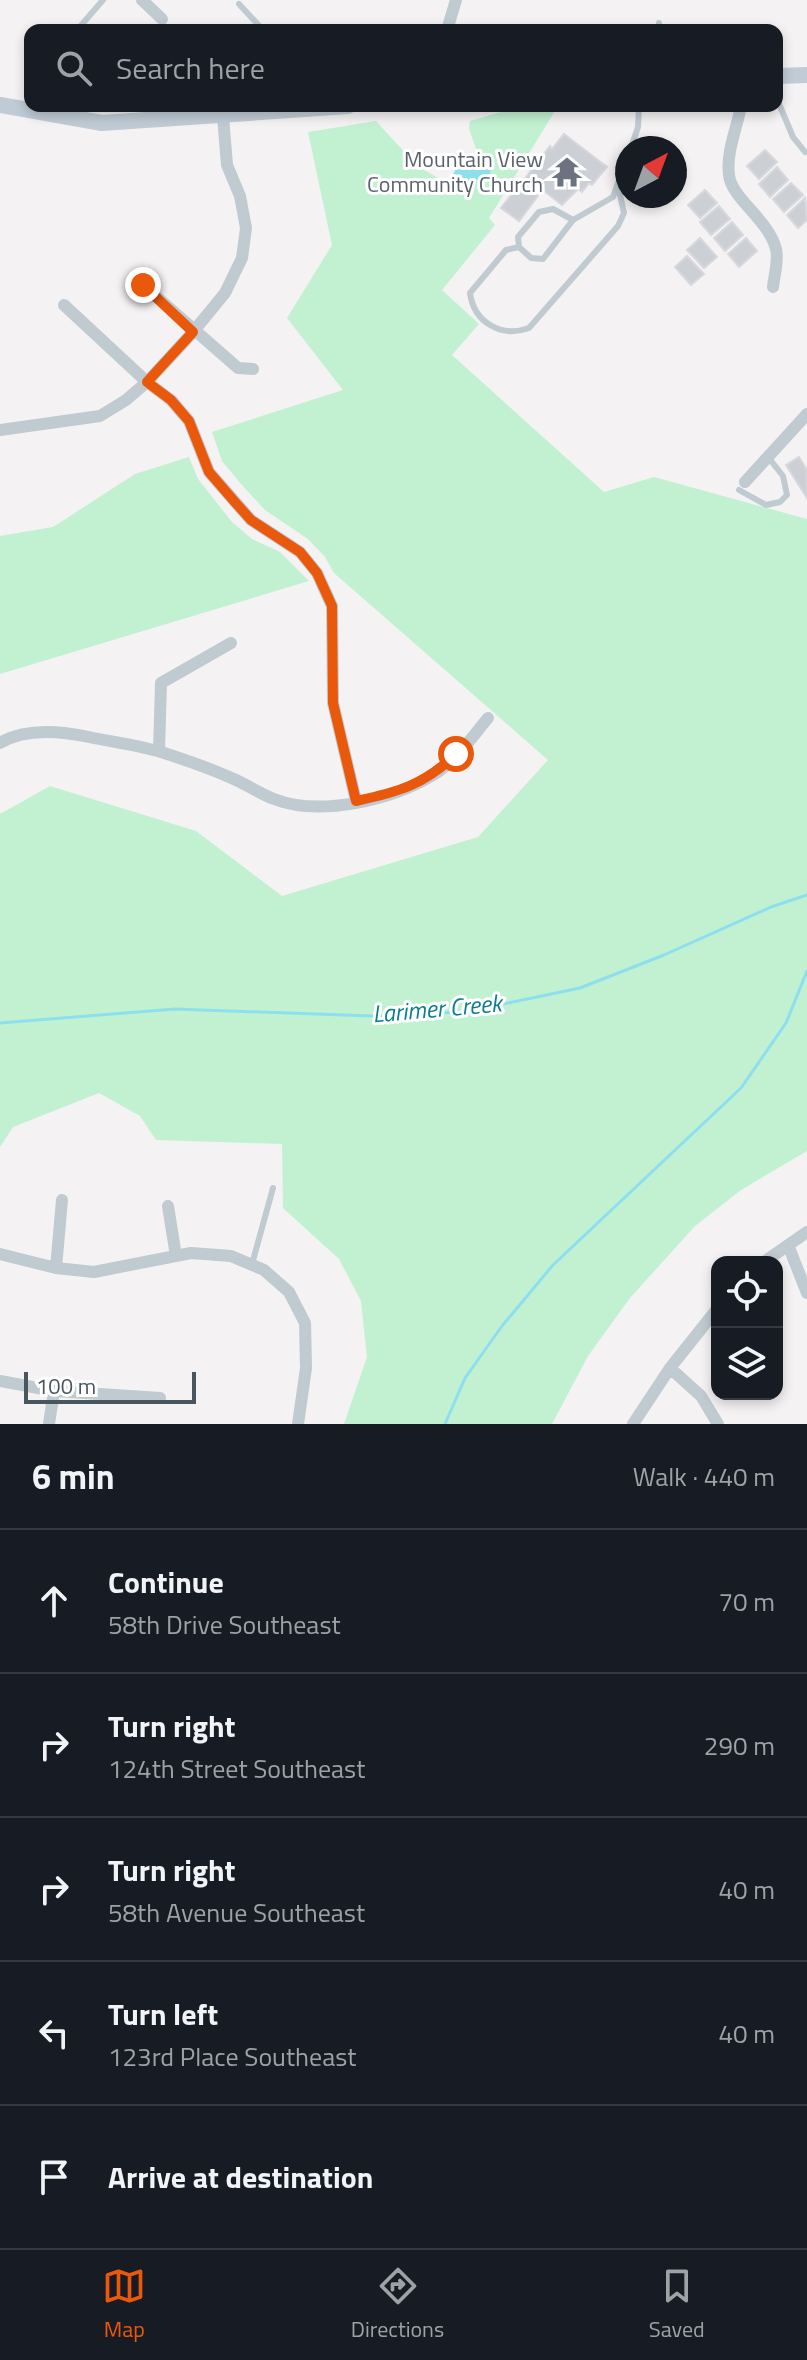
<!DOCTYPE html>
<html lang="en">
<head>
<meta charset="utf-8">
<style>
  :root { --surface:#171b24; --page:#242831; --text:#f1f3f6; --muted:#9ea1a6; --line:#363941; --accent:#ea580c }
  body { margin:0; font-family:"Titillium Web",sans-serif; background:var(--page); color:var(--text) }
  .controls { position:absolute; right:24px; bottom:24px; display:grid; overflow:hidden; border-radius:16px; box-shadow:0 4px 12px #0003 }
  .controls button { width:72px; height:72px; display:grid; place-items:center; padding:0; border:0; border-bottom:2px solid var(--line); background:var(--surface); color:var(--text); font:40px sans-serif }
  .compass { position:absolute; left:615px; top:136px; width:72px; height:72px; border-radius:50%; background:var(--surface); box-shadow:0 4px 12px #0003; rotate:41deg }
  .scale { position:absolute; left:24px; bottom:20px; width:172px; box-sizing:border-box; padding-left:8px; border:4px solid #495660; border-top:0; font-size:22px; line-height:28px; white-space:nowrap; color:#495660; -webkit-text-stroke:6px #fff; paint-order:stroke }
  .stop { position:absolute; width:24px; height:24px; margin:-18px; border:6px solid #ea580c; border-radius:50%; background:#fff }
  .stop.end { background:#ea580c; border-color:#fff; box-shadow:0 2px 8px #0008 }
  .list { margin:0; padding:0; list-style:none }
  h2 { display:flex; justify-content:space-between; align-items:center; height:104px; margin:0; padding:0 32px; font-size:34px }
  h2 small { font-size:26px; font-weight:400; color:var(--muted) }
  .list li { display:grid; grid-template-columns:52px 1fr auto; gap:24px; align-items:center; box-sizing:border-box; height:144px; padding:0 32px; border-top:2px solid var(--line) }
  .list b { display:block; font-size:30px; white-space:nowrap }
  .list p { margin:0; font-size:26px; white-space:nowrap; color:var(--muted) }
  .list em { font-size:26px; font-style:normal; color:var(--muted) }
  .icon { flex:none; width:44px; height:44px; fill:none; stroke:currentColor; stroke-width:2; stroke-linecap:round; stroke-linejoin:round }
  .map { position:relative; flex:none; width:807px; height:1424px; overflow:hidden }
  .search { position:absolute; background:var(--surface); box-shadow:0 4px 12px #0003; left:24px; right:24px; top:24px; height:88px; display:flex; align-items:center; gap:20px; box-sizing:border-box; padding:0 28px; border-radius:16px; color:var(--muted); font-size:30px }
  .sheet { height:824px; background:var(--surface) }
  nav { display:flex; justify-content:space-around; align-items:center; box-sizing:border-box; height:112px; border-top:2px solid var(--line); background:var(--surface); font-size:22px; color:var(--muted) }
  nav a { display:grid; justify-items:center; gap:4px }
  nav .on { color:var(--accent) }
  .map>svg:first-child { display:block }
  .green { fill:#c1f1d1 }
  .water { fill:#8ddfef }
  .lines { fill:none; stroke-linecap:round; stroke-linejoin:round }
  .stream { stroke:#8ddfef; stroke-width:3 }
  .building { fill:#cccfd4; stroke:#d6d8dd; stroke-width:2 }
  .lane { stroke:#c0cad1; stroke-width:6 }
  .street { stroke:#c0cad1; stroke-width:12 }
  .secondary { stroke:#c0cbd5; stroke-width:16 }
  .route { stroke:#ea580c; stroke-width:10 }
  .labels { text-anchor:middle; stroke-width:6; stroke-linejoin:round; paint-order:stroke }
  .worship-label { font-size:22px; fill:#5b616d; stroke:#fff; text-anchor:end }
  .water-label { font-size:24px; font-style:italic; fill:#0b7d93; stroke:#fff }
</style>
</head>
<body>
<div class="map">
<svg width="807" height="1424" viewBox="0 0 807 1424">
  <rect width="100%" height="100%" fill="#f4f2f2"/>
  <path class="green" d="M 558,106 L 489,218 L 495,225 L 442,290 L 479,324 L 452,355 L 604,492 L 654,477 L 807,519 L 807,1151 L 741,1190 L 695,1226 L 630,1298 L 588,1356 L 552,1424 L 344,1424 L 367,1357 L 361,1301 L 339,1259 L 283,1208 L 282,1144 L 156,1140 L 140,1116 L 99,1093 L 13,1127 L 0,1147 L 0,814 L 50,786 L 196,831 L 282,896 L 478,837 L 548,760 L 334,573 L 325,557 L 308,539 L 265,510 L 241,484 L 222,461 L 212,432 L 343,390 L 287,318 L 332,245 L 308,132 L 376,121 L 417,166 L 459,190 L 490,174 L 492,165 L 483,154 L 478,154 L 469,129 L 470,121 L 508,110 Z
    M 189,457 L 198,479 L 232,522 L 252,539 L 280,552 L 309,581 L 0,674 L 0,536 L 53,527 L 135,474 Z"/>
  <path class="water" d="M 478,154 L 483,154 L 492,165 L 490,174 L 469,188 L 459,190 L 453,186 C 449,167 464,163 478,154 Z"/>
  <g class="lines">
    <path class="stream" d="M 0,1023 L 175,1009 L 400,1017 L 474,1010 L 580,988 L 664,955 L 771,907 L 807,895
      M 445,1424 L 465,1378 L 502,1326 L 553,1265 L 741,1088 L 786,1023 L 807,971"/>
  </g>
  <path class="building" d="M 564,134 L 607,167 L 592,185 L 589,183 L 582,192 L 578,189 L 562,205 L 526,177 L 550,146 L 552,149 Z
    M 765,150 L 777,162 L 759,179 L 747,166 Z
    M 777,167 L 788,180 L 770,197 L 759,184 Z
    M 521,182 L 538,196 L 519,221 L 501,208 Z
    M 791,183 L 803,195 L 784,212 L 773,199 Z
    M 705,190 L 717,203 L 700,218 L 688,205 Z
    M 805,198 L 807,220 L 798,228 L 787,215 Z
    M 719,206 L 730,219 L 711,235 L 700,222 Z
    M 732,222 L 743,235 L 725,251 L 714,238 Z
    M 700,238 L 717,257 L 704,268 L 687,250 Z
    M 746,238 L 757,251 L 739,267 L 728,254 Z
    M 687,256 L 704,274 L 691,285 L 675,267 Z
    M 799,457 L 807,470 L 807,498 L 786,465 Z"/>
  <g class="lines">
    <path class="lane" d="M 239,4 L 263,30
      M 659,23 L 659,30
      M 77,30 L 103,0
      M 777,99 L 793,137 L 805,152
      M 631,148 L 638,127 L 639,106
      M 573,220 L 553,209 L 539,212 L 518,237 L 519,247 L 531,258 L 543,259 L 573,220 L 613,197 L 627,158
      M 519,247 L 506,250 L 470,293 C 474,323 502,338 529,328 L 618,226 L 624,213 L 618,186
      M 739,490 L 766,505 L 780,502 L 787,495 L 783,476 L 768,457
      M 252,1264 L 273,1188"/>
    <path class="street" d="M 142,0 L 162,19
      M 447,30 L 456,0
      M 741,106 C 737,128 726,152 729,175 C 731,198 769,220 776,249 C 779,260 774,276 773,287
      M 143,285 L 238,368 L 253,369
      M 64,305 L 147,382 L 171,400 L 189,421 L 209,472 L 251,520 L 300,552 L 317,573 L 332,606 L 333,703 L 356,801
      M 0,430 L 100,416 L 126,400 L 147,382 L 193,332 L 225,293 L 242,258 L 246,228 L 240,196 L 227,165 L 223,116
      M 745,482 L 807,414
      M 0,743 C 26,727 61,731 89,737 C 113,742 138,745 161,752 C 186,760 212,769 236,780 C 249,786 261,794 274,799 C 320,817 392,800 433,775 C 455,762 472,737 488,718
      M 159,751 L 161,683 L 231,643
      M 168,1206 L 176,1256
      M 788,1245 L 807,1293
      M 0,1254 L 56,1268 L 94,1272 L 191,1253 L 231,1256 L 264,1270 L 289,1292 L 305,1323 L 306,1368 L 298,1424
      M 764,1262 L 807,1232
      M 56,1268 L 62,1200
      M 670,1368 L 701,1396 L 718,1424
      M 0,1381 L 54,1391 L 160,1398
      M 49,1424 L 54,1391
      M 633,1424 L 670,1368 L 717,1309"/>
    <path class="secondary" d="M 777,76 L 807,75
      M 0,105 L 102,123 L 348,106"/>
  </g>
  <g class="lines">
    <path class="route" d="M 143,285 L 193,332 L 147,382 L 171,400 L 189,421 L 209,472 L 234,501 L 251,520 L 300,552 L 317,573 L 332,606 L 333,703 L 356,801 C 398,792 424,785 456,754"/>
  </g>
  <defs>
    <g id="temple-bare" transform="scale(2.4)"><path d="M0-6L5-2H3V0L6.5 2.5H4V6H1.5V3h-3V6H-4V2.5H-6.5L-3 0V-2H-5Z" fill="#6b7280" stroke="#fff" stroke-width="2.5" paint-order="stroke"/></g>
  </defs>
  <g fill-rule="evenodd">
    <use href="#temple-bare" x="567" y="172"/>
  </g>
  <g class="labels">
    <g class="worship-label">
      <text x="543" y="167">Mountain View<tspan x="543" dy="25">Community Church</tspan></text>
    </g>
    <g class="water-label">
      <text transform="translate(437 1009) rotate(-5)" y="8">Larimer Creek</text>
    </g>
  </g>
</svg>
<div class="controls">
<button><svg class="icon" aria-label="locate" viewBox="0 0 24 24"><circle cx="12" cy="12" r="6"/><path d="M12 2v4M12 18v4M2 12h4M18 12h4"/></svg></button>
<button><svg class="icon" aria-label="layers" viewBox="0 0 24 24"><path d="M12 4l9 5-9 5-9-5zM3 14l9 5 9-5"/></svg></button>
</div>
<svg class="compass" viewBox="-18 -18 36 36"><path d="M0-13l5 13h-10z" fill="#e53935"/><path d="M0 13l5-13h-10z" fill="#9ea1a6"/></svg>
<div class="scale">100 m</div>
<div class="stop" style="left:456px;top:754px"></div>
<div class="stop end" style="left:143px;top:285px"></div>
<div class="search"><svg class="icon" aria-label="search" viewBox="0 0 24 24"><circle cx="10" cy="10" r="6"/><path d="M15 15l6 6"/></svg>Search here</div>
</div>
<section class="sheet">
<h2>6 min<small>Walk · 440 m</small></h2>
<ul class="list">
<li><svg class="icon" aria-label="ahead" viewBox="0 0 24 24"><path d="M12 20V5M6 11l6-6 6 6"/></svg><div><b>Continue</b><p>58th Drive Southeast</p></div><em>70 m</em></li>
<li><svg class="icon" aria-label="right" viewBox="0 0 24 24"><path d="M7 20v-9h11M14 6l5 5-5 5"/></svg><div><b>Turn right</b><p>124th Street Southeast</p></div><em>290 m</em></li>
<li><svg class="icon" aria-label="right" viewBox="0 0 24 24"><path d="M7 20v-9h11M14 6l5 5-5 5"/></svg><div><b>Turn right</b><p>58th Avenue Southeast</p></div><em>40 m</em></li>
<li><svg class="icon" aria-label="left" viewBox="0 0 24 24"><path d="M17 20v-9H6M10 6l-5 5 5 5"/></svg><div><b>Turn left</b><p>123rd Place Southeast</p></div><em>40 m</em></li>
<li><svg class="icon" aria-label="arrive" viewBox="0 0 24 24"><path d="M6 21V4h12l-3 4 3 4H6"/></svg><div><b>Arrive at destination</b></div></li>
</ul>
</section>
<nav>
<a class="on"><svg class="icon" aria-label="map" viewBox="0 0 24 24"><path d="M3 6l6-2 6 2 6-2v14l-6 2-6-2-6 2zM9 4v14M15 6v14"/></svg>Map</a>
<a><svg class="icon" aria-label="directions" viewBox="0 0 24 24"><path d="M12 3l9 9-9 9-9-9zM9 14v-3h6M13 9l2 2-2 2"/></svg>Directions</a>
<a><svg class="icon" aria-label="saved" viewBox="0 0 24 24"><path d="M7 4h10v16l-5-4-5 4z"/></svg>Saved</a>
</nav>
</body>
</html>
